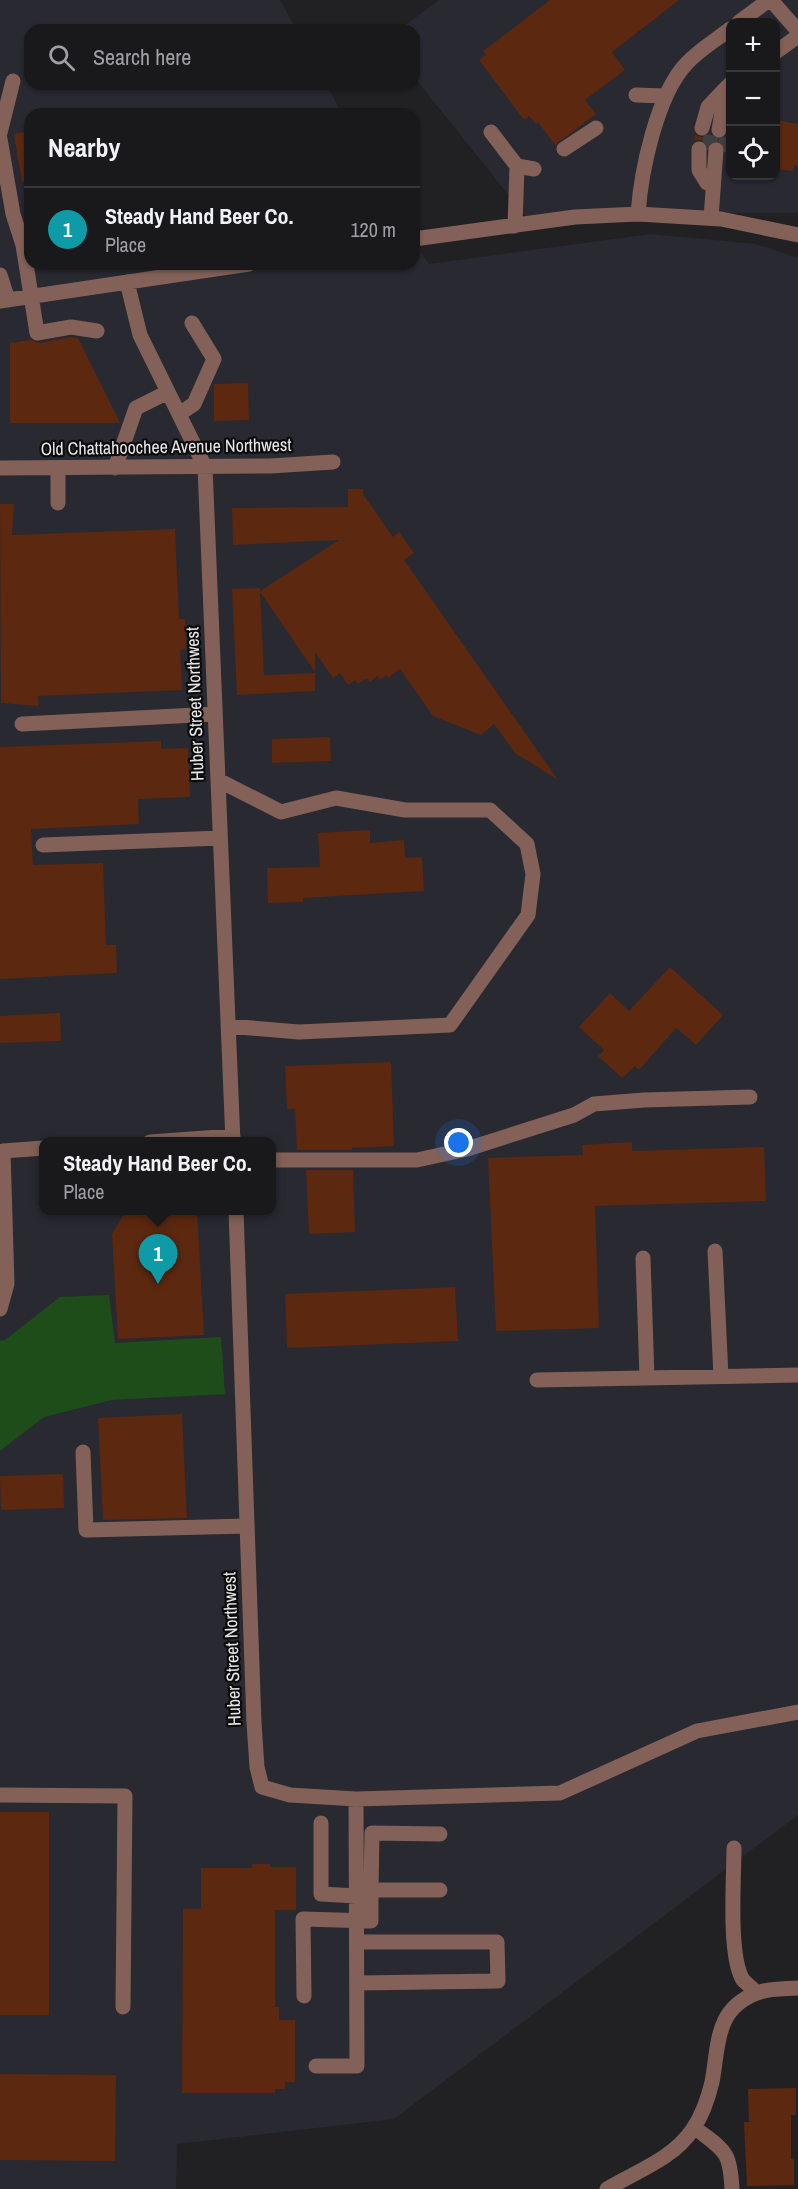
<!DOCTYPE html>
<html lang="en">
<head>
<meta charset="utf-8">
<style>
  :root { --surface:#19191b; --page:#222224; --text:#f1f3f6; --muted:#9fa0a3; --line:#37383a; --accent:#8c9099 }
  body { margin:0; font-family:"Archivo Narrow",sans-serif; background:var(--page); color:var(--text) }
  .controls { position:absolute; right:18px; top:18px; display:grid; overflow:hidden; border-radius:12px; box-shadow:0 2px 4px #0004 }
  .controls button { width:54px; height:54px; display:grid; place-items:center; padding:0; border:0; border-bottom:2px solid var(--line); background:var(--surface); color:var(--text); font:30px sans-serif }
  .you { position:absolute; left:459px; top:1143px; width:21px; height:21px; margin:-15px; border:4px solid #fff; border-radius:50%; background:#1a73e8; box-shadow:0 0 0 9px #1a73e833 }
  .badge { display:grid; place-items:center; width:39px; height:39px; border-radius:50%; background:var(--accent); color:#fff; font-size:20px; font-weight:700 }
  .pin { position:absolute; translate:-50% -50px; filter:drop-shadow(0 2px 3px #0008) }
  .pin::after { content:''; position:absolute; top:32px; width:21px; height:18px; background:inherit; clip-path:polygon(0 0,100% 0,50% 100%) }
  .popup { position:absolute; left:39px; top:1137px; width:237px; height:78px; box-sizing:border-box; display:grid; place-content:center; border-radius:12px; background:var(--surface); filter:drop-shadow(0 2px 4px #0005); font-size:20px; white-space:nowrap; color:var(--muted) }
  .popup b { font-size:22px; color:var(--text) }
  .popup::after { content:''; position:absolute; left:50%; top:100%; margin-left:-12px; border:12px solid transparent; border-top-color:var(--surface) }
  .list { margin:0; padding:0; list-style:none }
  h2 { display:flex; justify-content:space-between; align-items:center; height:78px; margin:0; padding:0 24px; font-size:26px }
  h2 small { font-size:20px; font-weight:400; color:var(--muted) }
  .list li { display:grid; grid-template-columns:39px 1fr auto; gap:18px; align-items:center; box-sizing:border-box; height:84px; padding:0 24px; border-top:2px solid var(--line) }
  .list b { display:block; font-size:22px; white-space:nowrap }
  .list p { margin:0; font-size:20px; white-space:nowrap; color:var(--muted) }
  .list em { font-size:20px; font-style:normal; color:var(--muted) }
  .icon { flex:none; width:33px; height:33px; fill:none; stroke:currentColor; stroke-width:2; stroke-linecap:round; stroke-linejoin:round }
  .map { position:relative; flex:none; width:798px; height:2189px; overflow:hidden }
  .search { position:absolute; background:var(--surface); box-shadow:0 2px 4px #0004; left:24px; top:24px; width:396px; height:66px; display:flex; align-items:center; gap:15px; box-sizing:border-box; padding:0 21px; border-radius:18px; color:var(--muted); font-size:22px }
  .panel { position:absolute; background:var(--surface); box-shadow:0 2px 4px #0004; left:24px; top:108px; width:396px; height:162px; border-radius:18px }
  .map>svg:first-child { display:block }
  .built { fill:#282931; fill-rule:evenodd }
  .green { fill:#1e4d1a }
  .building { fill:#5c2810 }
  .lines { fill:none; stroke-linecap:round; stroke-linejoin:round }
  .minor-tunnel { stroke:#3f3f41; stroke-width:15; stroke-dasharray:15 8; stroke-linecap:butt }
  .minor { stroke:#836158; stroke-width:15 }
  .labels { text-anchor:middle; stroke-width:4.5; stroke-linejoin:round; paint-order:stroke }
  .street-label { font-size:18px; fill:#e6e6e8; stroke:#0b0b0c }
</style>
</head>
<body>
<div class="map">
<svg width="798" height="2189" viewBox="0 0 798 2189">
  <rect width="100%" height="100%" fill="#212124"/>
  <path class="built" d="M 0,0 L 280,0 L 297,30 L 30,30 L 30,84 L 326,84 L 342,114 L 30,114 L 30,264 L 414,264 L 414,242 L 429,264 L 651,234 L 756,244 L 798,258 L 798,1815 L 394,2119 L 177,2144 L 176,2189 L 0,2189 ZM 44,1142 L 272,1142 L 272,1210 L 44,1210 Z
    M 439,0 L 798,0 L 798,213 L 600,213 L 531,223 L 414,77 L 414,30 L 399,30 ZM 730,22 L 776,22 L 776,176 L 730,176 Z"/>
  <path class="green" d="M 109,1295 L 115,1343 L 221,1337 L 225,1394 L 112,1400 L 44,1417 L 0,1451 L 0,1341 L 5,1340 L 60,1297 Z"/>
  <path class="building" d="M 550,0 L 679,0 L 612,52 L 625,70 L 585,100 L 596,114 L 555,145 L 538,122 L 536,124 L 529,116 L 524,120 L 479,60 L 486,55 L 483,51 Z
    M 776,120 L 798,124 L 798,166 L 794,165 L 793,171 L 776,169 Z
    M 30,131 L 30,181 L 22,182 L 14,134 Z
    M 729,132 L 730,132 L 730,154 L 726,153 L 725,146 L 721,142 L 712,141 L 708,145 L 703,140 L 694,140 L 695,135 L 704,138 L 710,133 L 713,138 L 722,139 Z
    M 71,337 L 78,338 L 120,423 L 10,423 L 10,343 L 31,340 L 39,343 Z
    M 248,383 L 249,420 L 214,421 L 214,384 Z
    M 348,489 L 363,489 L 363,494 L 393,537 L 399,532 L 414,553 L 404,560 L 558,780 L 515,753 L 494,724 L 481,735 L 433,716 L 400,669 L 388,678 L 386,675 L 380,680 L 377,676 L 370,682 L 367,678 L 358,684 L 355,680 L 348,685 L 340,673 L 333,678 L 315,652 L 315,672 L 260,592 L 264,675 L 315,673 L 315,691 L 237,695 L 232,589 L 260,588 L 260,591 L 339,540 L 233,545 L 232,508 L 348,507 Z
    M 0,504 L 14,504 L 12,535 L 175,529 L 179,619 L 185,619 L 186,649 L 180,650 L 182,690 L 38,696 L 39,706 L 1,703 Z
    M 330,737 L 331,761 L 272,763 L 272,739 Z
    M 161,741 L 161,749 L 188,748 L 190,797 L 138,799 L 139,824 L 31,829 L 33,865 L 103,863 L 106,945 L 116,945 L 117,973 L 0,979 L 0,747 Z
    M 370,830 L 370,843 L 404,840 L 405,858 L 422,857 L 424,891 L 303,898 L 303,902 L 268,903 L 267,868 L 320,867 L 318,833 Z
    M 670,967 L 723,1015 L 696,1045 L 676,1028 L 639,1070 L 635,1066 L 622,1078 L 598,1056 L 604,1050 L 579,1027 L 610,993 L 629,1011 Z
    M 60,1013 L 61,1041 L 0,1043 L 0,1016 Z
    M 391,1062 L 394,1146 L 352,1148 L 352,1150 L 297,1150 L 295,1109 L 287,1109 L 285,1066 Z
    M 632,1142 L 632,1151 L 764,1147 L 766,1201 L 595,1206 L 599,1328 L 496,1331 L 488,1158 L 583,1155 L 582,1145 Z
    M 306,1170 L 353,1170 L 355,1232 L 309,1234 Z
    M 197,1210 L 204,1335 L 118,1339 L 112,1234 L 124,1214 Z
    M 455,1287 L 458,1341 L 287,1348 L 285,1294 Z
    M 182,1414 L 187,1518 L 103,1520 L 98,1418 Z
    M 63,1474 L 64,1508 L 1,1510 L 0,1476 Z
    M 0,1812 L 49,1812 L 49,2015 L 0,2015 Z
    M 252,1864 L 270,1864 L 270,1867 L 296,1867 L 296,1910 L 275,1910 L 275,2007 L 279,2007 L 279,2020 L 295,2020 L 295,2082 L 285,2082 L 285,2089 L 275,2089 L 275,2093 L 182,2093 L 183,1909 L 201,1909 L 201,1868 L 252,1868 Z
    M 0,2074 L 116,2075 L 115,2161 L 0,2160 Z
    M 796,2088 L 796,2115 L 791,2115 L 791,2159 L 794,2159 L 794,2185 L 747,2186 L 744,2122 L 749,2122 L 748,2089 Z"/>
  <g class="lines">
    <path class="minor-tunnel" d="M 709,150 L 712,129
      M 724,152 L 728,132"/>
    <path class="minor" d="M 771,0 L 798,31
      M 739,22 L 769,0
      M 776,52 L 798,36
      M 636,95 L 665,96
      M 702,128 L 708,107 L 726,88
      M 719,130 L 726,88 L 730,84
      M 491,132 L 517,166 L 515,226
      M 0,133 L 13,81
      M 0,139 L 13,214 L 23,245 L 37,333 L 71,327 L 97,331
      M 564,149 L 596,128
      M 699,149 L 699,170 L 707,183
      M 517,166 L 534,169
      M 638,214 C 641,171 657,94 687,63 C 699,50 716,40 730,29
      M 711,218 L 716,150
      M 414,239 L 575,217 L 638,214 L 721,219 L 798,235
      M 0,275 L 8,300
      M 127,282 L 140,335 L 205,467 L 233,1142
      M 0,301 L 249,264
      M 179,414 L 194,404 L 214,359 L 192,323
      M 0,468 L 270,466 L 333,462
      M 115,468 L 136,408 L 168,392
      M 58,503 L 58,468
      M 22,724 L 215,714
      M 218,780 L 281,812 L 336,798 L 405,810 L 490,810 L 527,844 L 533,874 L 528,915 L 450,1025 L 299,1032 L 228,1026
      M 43,845 L 220,838
      M 150,1142 L 233,1136
      M 272,1160 L 417,1160 L 467,1149 L 574,1115 L 594,1104 L 644,1100 L 750,1097
      M 236,1210 L 254,1723 L 257,1767 L 262,1787 L 290,1795 L 356,1799 L 560,1793 L 697,1731 L 798,1712
      M 715,1251 L 721,1376
      M 643,1258 L 647,1378
      M 0,1309 L 7,1284 L 3,1151 L 44,1148
      M 537,1380 L 798,1375
      M 83,1452 L 86,1530 L 247,1526
      M 0,1795 L 125,1796 L 123,2007
      M 321,1823 L 321,1894 L 357,1896
      M 734,1848 C 734,1878 728,1956 743,1980 C 747,1984 753,1989 757,1993
      M 371,1890 L 372,1833 L 440,1834
      M 357,1942 L 497,1942 L 498,1981 L 358,1983
      M 304,1996 L 303,1919 L 371,1921 L 371,1890 L 440,1890
      M 316,2066 L 357,2066 L 356,1799
      M 694,2127 C 724,2151 730,2149 732,2189
      M 607,2189 C 637,2171 673,2159 693,2129 C 703,2114 708,2099 712,2082 C 719,2046 714,2009 757,1993 C 770,1988 785,1989 798,1988"/>
  </g>
  <g class="labels">
    <g class="street-label">
      <text transform="translate(166 447) rotate(-1)" y="6">Old Chattahoochee Avenue Northwest</text>
      <text transform="translate(195 704) rotate(-92)" y="6">Huber Street Northwest</text>
      <text transform="translate(232 1649) rotate(-92)" y="6">Huber Street Northwest</text>
    </g>
  </g>
</svg>
<div class="controls">
<button>+</button>
<button>−</button>
<button><svg class="icon" aria-label="locate" viewBox="0 0 24 24"><circle cx="12" cy="12" r="6"/><path d="M12 2v4M12 18v4M2 12h4M18 12h4"/></svg></button>
</div>
<div class="you"></div>
<div class="pin badge" style="left:158px;top:1284px;background:#0f9aa8">1</div>
<div class="popup"><b>Steady Hand Beer Co.</b>Place</div>
<div class="search"><svg class="icon" aria-label="search" viewBox="0 0 24 24"><circle cx="10" cy="10" r="6"/><path d="M15 15l6 6"/></svg>Search here</div>
<section class="panel">
<h2>Nearby<small></small></h2>
<ul class="list">
<li><span class="badge" style="background:#0f9aa8">1</span><div><b>Steady Hand Beer Co.</b><p>Place</p></div><em>120 m</em></li>
</ul>
</section>
</div>
</body>
</html>
